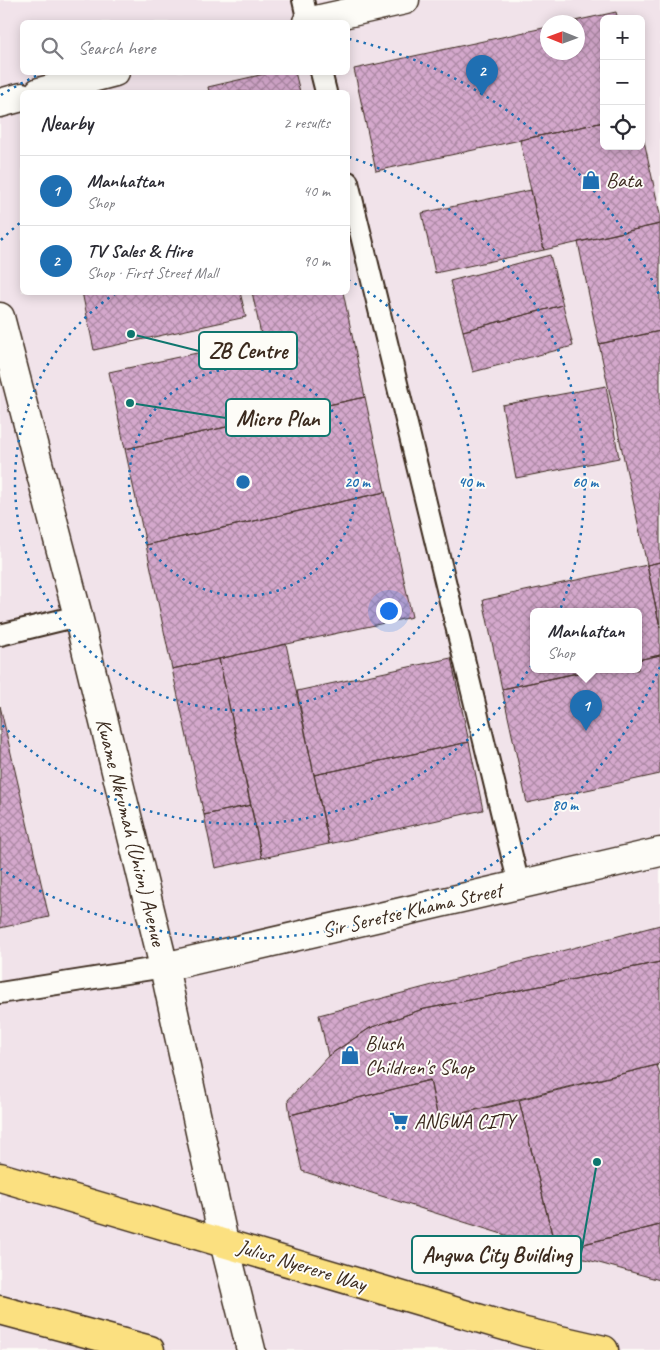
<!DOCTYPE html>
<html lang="en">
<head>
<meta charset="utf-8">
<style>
  :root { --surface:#fff; --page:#f2f2f3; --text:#2b2b33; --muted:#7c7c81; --line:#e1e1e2; --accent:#1f6fb2 }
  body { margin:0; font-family:Caveat,sans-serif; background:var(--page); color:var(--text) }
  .controls { position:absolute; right:15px; top:15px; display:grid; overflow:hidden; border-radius:8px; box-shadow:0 2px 12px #0003 }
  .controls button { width:45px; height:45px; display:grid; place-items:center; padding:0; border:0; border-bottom:1px solid var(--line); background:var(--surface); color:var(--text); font:25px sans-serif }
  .compass { position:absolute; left:540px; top:15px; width:45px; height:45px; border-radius:50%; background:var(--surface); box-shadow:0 2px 12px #0003; rotate:271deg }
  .you { position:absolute; left:388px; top:610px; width:18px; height:18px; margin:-12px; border:4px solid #fff; border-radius:50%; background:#1a73e8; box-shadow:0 0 0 8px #1a73e833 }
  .badge { display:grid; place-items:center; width:32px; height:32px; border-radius:50%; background:var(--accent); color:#fff; font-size:16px; font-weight:700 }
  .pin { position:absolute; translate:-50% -41px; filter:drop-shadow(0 1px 2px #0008) }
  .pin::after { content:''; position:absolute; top:26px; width:18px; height:15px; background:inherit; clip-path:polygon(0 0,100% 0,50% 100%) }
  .popup { position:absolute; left:530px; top:608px; width:112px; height:65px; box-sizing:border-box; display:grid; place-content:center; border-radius:8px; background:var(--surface); filter:drop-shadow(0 1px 4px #0005); font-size:16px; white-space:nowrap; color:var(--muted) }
  .popup b { font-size:19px; color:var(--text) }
  .popup::after { content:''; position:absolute; left:50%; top:100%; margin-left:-10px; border:10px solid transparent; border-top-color:var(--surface) }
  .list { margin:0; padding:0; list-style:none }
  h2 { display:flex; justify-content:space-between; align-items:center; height:65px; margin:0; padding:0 20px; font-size:21px }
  h2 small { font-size:16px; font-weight:400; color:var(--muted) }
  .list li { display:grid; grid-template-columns:32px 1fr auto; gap:15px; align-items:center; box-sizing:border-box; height:70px; padding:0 20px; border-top:1px solid var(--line) }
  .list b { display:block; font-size:19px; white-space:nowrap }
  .list p { margin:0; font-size:16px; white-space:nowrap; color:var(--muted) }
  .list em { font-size:16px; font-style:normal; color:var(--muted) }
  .icon { flex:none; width:28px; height:28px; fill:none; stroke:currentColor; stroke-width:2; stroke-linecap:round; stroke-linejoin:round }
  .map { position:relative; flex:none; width:660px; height:1350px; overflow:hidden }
  .search { position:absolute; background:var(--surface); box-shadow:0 2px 12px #0003; left:20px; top:20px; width:330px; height:55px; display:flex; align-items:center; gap:12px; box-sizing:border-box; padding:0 18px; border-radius:8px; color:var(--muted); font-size:19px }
  .panel { position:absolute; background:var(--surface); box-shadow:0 2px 12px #0003; left:20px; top:90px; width:330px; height:205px; border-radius:8px }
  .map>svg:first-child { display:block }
  .built { fill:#f1e3ea; fill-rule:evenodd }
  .building { fill:url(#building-cross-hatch); stroke:#3b2a1e }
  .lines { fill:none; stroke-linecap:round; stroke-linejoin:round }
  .service-casing { stroke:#3b2a1e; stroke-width:24 }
  .pedestrian-casing { stroke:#3b2a1e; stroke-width:31 }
  .minor-casing { stroke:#3b2a1e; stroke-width:31 }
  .primary-casing { stroke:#3b2a1e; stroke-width:31 }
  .service { stroke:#fdfcf7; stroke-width:20 }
  .pedestrian { stroke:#fdfcf7; stroke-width:28 }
  .minor { stroke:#fdfcf7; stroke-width:28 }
  .primary { stroke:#fbe080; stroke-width:28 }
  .ring { fill:none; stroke:#1f6fb2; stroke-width:2.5; stroke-dasharray:2.5 5 }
  .labels { text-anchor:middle; stroke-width:4; stroke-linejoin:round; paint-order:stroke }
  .poi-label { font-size:21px; fill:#3b2a1e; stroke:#fdfcf7; text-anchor:start }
  .street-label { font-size:21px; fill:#3b2a1e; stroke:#fdfcf7 }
  .centre { fill:#1f6fb2; stroke:#fdfcf7; stroke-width:2.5 }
  .ring-label { font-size:15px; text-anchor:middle; font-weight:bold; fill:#1f6fb2; stroke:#fdfcf7; stroke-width:4; stroke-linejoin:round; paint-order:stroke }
  .leader { fill:none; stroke:#0f766e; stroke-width:2 }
  .callout-dot { fill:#0f766e; stroke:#fdfcf7; stroke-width:2 }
  .callout { fill:#fdfcf7; stroke:#0f766e; stroke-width:2 }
  .callout-label { font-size:22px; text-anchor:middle; font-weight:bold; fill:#3b2a1e }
</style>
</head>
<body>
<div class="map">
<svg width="660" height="1350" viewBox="0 0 660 1350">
  <defs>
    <pattern id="building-cross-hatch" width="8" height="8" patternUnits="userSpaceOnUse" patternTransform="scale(1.25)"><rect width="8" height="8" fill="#d4a8cc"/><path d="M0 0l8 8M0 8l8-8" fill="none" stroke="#ad89a5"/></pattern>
  </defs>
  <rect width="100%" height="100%" fill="#fdfcf7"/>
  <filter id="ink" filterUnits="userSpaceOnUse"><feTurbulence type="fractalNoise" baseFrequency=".02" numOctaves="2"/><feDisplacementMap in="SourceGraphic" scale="10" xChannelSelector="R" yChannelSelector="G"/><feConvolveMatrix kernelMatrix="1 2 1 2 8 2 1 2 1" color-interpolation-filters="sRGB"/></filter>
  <g filter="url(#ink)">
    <path class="built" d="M 0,0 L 660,0 L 660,1350 L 0,1350 ZM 604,19 L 641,19 L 641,146 L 604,146 ZM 22,22 L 348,22 L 348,72 L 22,72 ZM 548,22 L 578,22 L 578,52 L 548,52 ZM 22,92 L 348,92 L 348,292 L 22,292 ZM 534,612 L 638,612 L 638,670 L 534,670 Z"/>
    <path class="building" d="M 616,12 L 618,19 L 604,19 L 604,122 L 376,171 L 354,69 L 548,27 L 548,52 L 578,52 L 578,22 L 570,22 Z
      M 273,72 L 295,72 L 300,92 L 209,92 L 208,87 Z
      M 604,122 L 604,146 L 641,146 L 641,127 L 660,214 L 660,224 L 544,250 L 520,140 Z
      M 531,190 L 544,250 L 435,273 L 422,213 Z
      M 660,224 L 660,331 L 599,344 L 578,242 Z
      M 550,255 L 563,305 L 463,331 L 450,281 Z
      M 82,292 L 240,292 L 246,317 L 94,350 Z
      M 252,292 L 343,292 L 365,397 L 125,449 L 109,372 L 262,339 Z
      M 563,305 L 573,346 L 473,372 L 463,331 Z
      M 660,331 L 660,562 L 647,565 L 599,344 Z
      M 606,386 L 619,458 L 516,478 L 502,405 Z
      M 365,397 L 385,492 L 146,545 L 125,449 Z
      M 385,492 L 412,617 L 172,669 L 146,545 Z
      M 660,562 L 660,627 L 647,565 Z
      M 647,565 L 660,627 L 660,655 L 638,660 L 638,612 L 534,612 L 534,670 L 592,670 L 502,689 L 483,600 Z
      M 286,644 L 329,844 L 262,858 L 219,659 Z
      M 660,655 L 660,774 L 527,803 L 502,689 L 591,670 L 638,670 L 638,660 Z
      M 451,658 L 469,742 L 314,775 L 297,691 Z
      M 219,659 L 251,805 L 204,815 L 172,669 Z
      M 0,706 L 49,917 L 0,928 Z
      M 469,742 L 483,810 L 329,844 L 314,775 Z
      M 251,805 L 262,858 L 215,868 L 204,815 Z
      M 660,925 L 660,962 L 420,1010 L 370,1028 L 328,1056 L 319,1015 Z
      M 660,962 L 660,1062 L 657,1065 L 438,1119 L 430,1080 L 290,1115 L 288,1100 L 328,1056 L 370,1028 L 420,1010 Z
      M 657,1065 L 660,1075 L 660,1225 L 556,1251 L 519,1100 Z
      M 430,1080 L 438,1119 L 519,1100 L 556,1251 L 302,1171 L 290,1115 Z
      M 660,1225 L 660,1280 L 556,1251 Z"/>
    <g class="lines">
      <g class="service-casing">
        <path id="service" d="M 303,0 L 308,22
          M 321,72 L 326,92
          M 348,182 L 519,885
          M 0,635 L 78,616
          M 0,993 L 164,967"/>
      </g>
      <g class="pedestrian-casing">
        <path id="pedestrian" d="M 307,22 L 405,0
          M 39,92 L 115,72
          M 0,103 L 22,97"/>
      </g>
      <g class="minor-casing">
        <path id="minor" d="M 0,317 L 78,616 L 164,967 L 224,1242 L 251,1350
          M 164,967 L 660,852"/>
      </g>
      <g class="primary-casing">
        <path id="primary" d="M 0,1177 L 525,1332 L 604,1350
          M 0,1310 L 150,1350"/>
      </g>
      <use href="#service" class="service"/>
      <use href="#pedestrian" class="pedestrian"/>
      <use href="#minor" class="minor"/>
      <use href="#primary" class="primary"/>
    </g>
  </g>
  <g class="ring">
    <circle cx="243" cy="482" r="114"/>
    <path d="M348 280A228 228 0 1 1 116 293"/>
    <path d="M1 240A342 342 0 0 1 21 222M349 157A342 342 0 1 1 1 724"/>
    <path d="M660 667A456 456 0 0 1 1 869M1 95A456 456 0 0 1 40 74M349 39A456 456 0 0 1 660 297"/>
  </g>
  <defs>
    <g id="shop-bare" transform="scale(1.5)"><path d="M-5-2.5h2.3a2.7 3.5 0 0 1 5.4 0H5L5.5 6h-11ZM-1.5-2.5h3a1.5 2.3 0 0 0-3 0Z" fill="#1f6fb2" stroke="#fdfcf7" stroke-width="2.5" paint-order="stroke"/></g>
    <g id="supermarket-bare" transform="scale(1.5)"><path d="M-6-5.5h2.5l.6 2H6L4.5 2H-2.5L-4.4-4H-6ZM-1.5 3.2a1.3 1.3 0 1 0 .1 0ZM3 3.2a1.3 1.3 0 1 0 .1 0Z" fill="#1f6fb2" stroke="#fdfcf7" stroke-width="2.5" paint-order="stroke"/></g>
  </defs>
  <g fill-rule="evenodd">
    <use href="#shop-bare" x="591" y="180"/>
    <use href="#shop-bare" x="350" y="1055"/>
    <use href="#supermarket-bare" x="399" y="1121"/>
  </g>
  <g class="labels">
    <g class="poi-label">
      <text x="606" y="187">Bata</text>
      <text x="365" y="1050">Blush<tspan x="365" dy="24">Children's Shop</tspan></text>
      <text x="414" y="1128">ANGWA CITY</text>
    </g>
    <g class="street-label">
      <text transform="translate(131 832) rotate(76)" y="7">Kwame Nkrumah (Union) Avenue</text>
      <text transform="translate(412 910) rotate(-13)" y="7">Sir Seretse Khama Street</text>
      <text transform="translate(302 1265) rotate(17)" y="7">Julius Nyerere Way</text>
    </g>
  </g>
  <circle cx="243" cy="482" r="8" class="centre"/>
  <g class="ring-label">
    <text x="357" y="487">20 m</text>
    <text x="471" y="487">40 m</text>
    <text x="585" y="487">60 m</text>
    <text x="565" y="810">80 m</text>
  </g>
  <path class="leader" d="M131 334L199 351M130 403L226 418M597 1162L581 1254"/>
  <g class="callout-dot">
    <circle cx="131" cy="334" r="5"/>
    <circle cx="130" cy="403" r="5"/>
    <circle cx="597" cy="1162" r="5"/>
  </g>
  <g class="callout">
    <rect x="199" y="332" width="98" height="37" rx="5"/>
    <rect x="226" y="399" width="104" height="37" rx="5"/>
    <rect x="412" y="1236" width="169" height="37" rx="5"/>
  </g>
  <g class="callout-label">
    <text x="248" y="358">ZB Centre</text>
    <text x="278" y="426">Micro Plan</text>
    <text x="497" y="1262">Angwa City Building</text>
  </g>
</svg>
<div class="controls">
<button>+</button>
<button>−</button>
<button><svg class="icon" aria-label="locate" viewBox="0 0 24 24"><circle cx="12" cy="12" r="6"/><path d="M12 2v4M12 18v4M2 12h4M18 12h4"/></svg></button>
</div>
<svg class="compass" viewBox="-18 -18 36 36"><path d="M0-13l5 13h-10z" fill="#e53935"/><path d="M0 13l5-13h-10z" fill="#7c7c81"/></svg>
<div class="you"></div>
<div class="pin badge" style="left:586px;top:731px">1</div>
<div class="popup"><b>Manhattan</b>Shop</div>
<div class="pin badge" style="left:482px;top:96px">2</div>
<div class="search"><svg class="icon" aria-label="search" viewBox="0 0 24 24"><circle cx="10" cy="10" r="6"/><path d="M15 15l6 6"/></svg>Search here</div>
<section class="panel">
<h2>Nearby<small>2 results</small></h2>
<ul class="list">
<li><span class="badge">1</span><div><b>Manhattan</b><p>Shop</p></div><em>40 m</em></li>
<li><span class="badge">2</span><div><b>TV Sales &amp; Hire</b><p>Shop · First Street Mall</p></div><em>90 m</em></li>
</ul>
</section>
</div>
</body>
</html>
